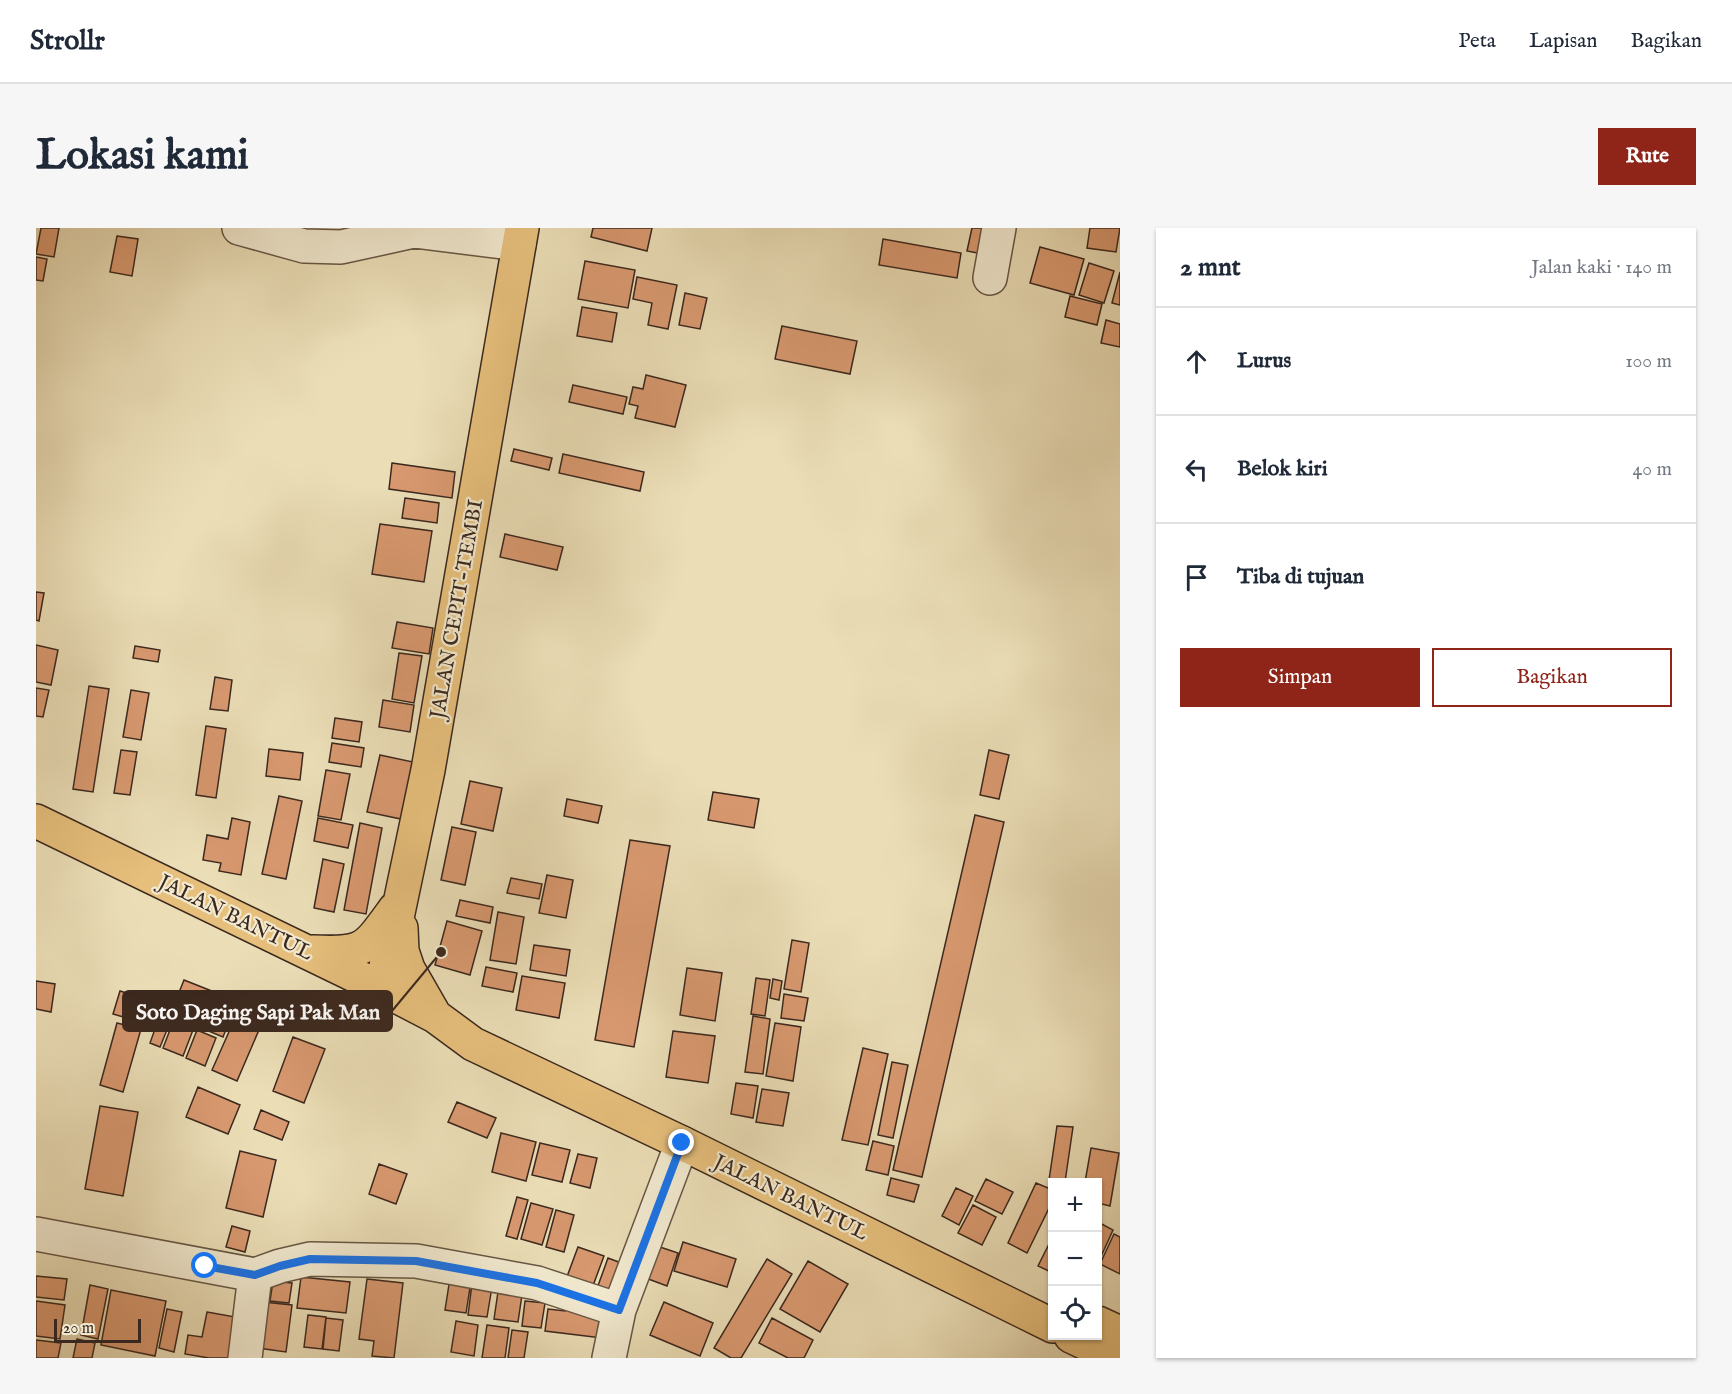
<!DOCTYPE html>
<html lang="id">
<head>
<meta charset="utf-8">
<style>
  :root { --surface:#fff; --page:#f6f6f7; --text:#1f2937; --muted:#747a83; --line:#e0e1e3; --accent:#8f2418 }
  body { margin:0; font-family:"IM FELL English",serif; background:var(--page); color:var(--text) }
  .controls { position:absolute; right:18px; bottom:18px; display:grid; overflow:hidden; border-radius:0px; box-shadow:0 2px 4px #0004 }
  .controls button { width:54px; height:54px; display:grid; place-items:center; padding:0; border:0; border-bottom:2px solid var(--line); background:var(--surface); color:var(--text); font:30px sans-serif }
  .scale { position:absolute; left:18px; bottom:15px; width:87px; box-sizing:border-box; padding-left:6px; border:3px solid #3b281e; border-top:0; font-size:16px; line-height:21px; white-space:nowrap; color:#3b281e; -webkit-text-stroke:4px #f2ead0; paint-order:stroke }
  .stop { position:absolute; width:18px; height:18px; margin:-14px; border:4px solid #1a73e8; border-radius:50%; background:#fff }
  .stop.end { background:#1a73e8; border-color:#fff; box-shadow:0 2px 6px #0008 }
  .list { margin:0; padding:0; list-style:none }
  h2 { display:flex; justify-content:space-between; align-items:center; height:78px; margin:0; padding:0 24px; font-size:26px }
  h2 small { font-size:20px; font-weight:400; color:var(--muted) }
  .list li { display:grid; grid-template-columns:39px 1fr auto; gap:18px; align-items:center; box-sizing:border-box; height:108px; padding:0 24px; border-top:2px solid var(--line) }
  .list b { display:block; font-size:22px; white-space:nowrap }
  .list em { font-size:20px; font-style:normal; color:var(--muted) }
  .actions { display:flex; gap:12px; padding:18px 24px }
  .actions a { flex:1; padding:14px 0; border:2px solid var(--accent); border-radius:0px; text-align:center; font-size:21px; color:var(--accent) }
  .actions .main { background:var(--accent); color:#fff }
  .icon { flex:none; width:33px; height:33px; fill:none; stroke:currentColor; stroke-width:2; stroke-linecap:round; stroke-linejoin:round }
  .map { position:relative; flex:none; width:1084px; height:1130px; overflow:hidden; border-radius:0px }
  header { display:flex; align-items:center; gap:36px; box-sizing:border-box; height:84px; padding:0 30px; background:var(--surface); border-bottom:2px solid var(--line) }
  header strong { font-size:28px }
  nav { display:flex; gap:33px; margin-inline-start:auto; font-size:21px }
  .intro { display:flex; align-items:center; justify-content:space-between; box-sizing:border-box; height:144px; padding:0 36px }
  h1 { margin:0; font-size:42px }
  .button { padding:15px 27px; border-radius:0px; background:var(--accent); color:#fff; font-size:21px; font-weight:700 }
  main { display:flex; gap:36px; padding:0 36px }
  aside { flex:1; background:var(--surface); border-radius:0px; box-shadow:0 2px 4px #0004 }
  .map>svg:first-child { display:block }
  .building { fill:#d99970; stroke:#3b281e; stroke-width:1.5 }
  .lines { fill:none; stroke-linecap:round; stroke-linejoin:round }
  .minor-casing { stroke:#675644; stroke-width:36 }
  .major-casing { stroke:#3b281e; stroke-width:36 }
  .minor { stroke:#f2ead0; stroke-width:33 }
  .major { stroke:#e6bf7c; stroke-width:33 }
  .route { stroke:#1a73e8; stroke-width:8 }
  .labels { text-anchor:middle; stroke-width:4.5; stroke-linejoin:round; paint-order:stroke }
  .street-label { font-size:21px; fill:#3b281e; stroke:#f2ead0 }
  .leader { fill:none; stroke:#3b281e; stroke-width:2 }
  .callout-dot { fill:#3b281e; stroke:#f2ead0; stroke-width:2 }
  .callout { fill:#3b281e; stroke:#3b281e; stroke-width:2 }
  .callout-label { font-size:22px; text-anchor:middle; font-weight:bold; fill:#fff }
</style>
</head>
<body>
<header>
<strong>Strollr</strong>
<nav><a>Peta</a><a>Lapisan</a><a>Bagikan</a></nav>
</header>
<div class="intro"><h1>Lokasi kami</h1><a class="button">Rute</a></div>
<main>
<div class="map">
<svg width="1084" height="1130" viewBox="0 0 1084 1130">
  <rect width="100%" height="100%" fill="#ebdeb7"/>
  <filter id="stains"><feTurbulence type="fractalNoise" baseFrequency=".00333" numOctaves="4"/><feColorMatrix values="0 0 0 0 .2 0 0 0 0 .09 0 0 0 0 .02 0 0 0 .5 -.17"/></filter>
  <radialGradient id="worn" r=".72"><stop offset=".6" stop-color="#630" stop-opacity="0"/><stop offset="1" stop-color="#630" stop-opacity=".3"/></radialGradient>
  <path class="building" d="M 5,0 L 23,0 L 18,29 L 0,26 Z
    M 557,0 L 616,0 L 611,23 L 555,9 Z
    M 936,0 L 957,0 L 952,27 L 931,23 Z
    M 1054,0 L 1084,0 L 1080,24 L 1051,20 Z
    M 81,8 L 102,11 L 96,48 L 74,44 Z
    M 847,11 L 925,25 L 921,50 L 843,37 Z
    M 1004,19 L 1048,31 L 1038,67 L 994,55 Z
    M 0,29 L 11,31 L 7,53 L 0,52 Z
    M 549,33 L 599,42 L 592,80 L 542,71 Z
    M 1053,35 L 1078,43 L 1068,75 L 1043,67 Z
    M 1084,44 L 1084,77 L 1076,75 Z
    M 601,49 L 641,57 L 632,101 L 612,97 L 616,75 L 597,71 Z
    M 649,65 L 671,70 L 664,101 L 643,97 Z
    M 1034,68 L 1066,76 L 1061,97 L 1029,89 Z
    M 546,79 L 581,85 L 576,114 L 541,108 Z
    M 1070,92 L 1084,96 L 1084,119 L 1065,115 Z
    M 746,98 L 821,113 L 814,146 L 739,131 Z
    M 610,147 L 650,157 L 639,199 L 599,190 L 602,178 L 593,176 L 597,159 L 607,161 Z
    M 537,157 L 591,169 L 587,186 L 533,174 Z
    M 478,221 L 516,230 L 513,242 L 475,233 Z
    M 527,226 L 608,244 L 604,263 L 523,245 Z
    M 356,235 L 419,244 L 416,270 L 353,261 Z
    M 369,270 L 403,275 L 401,295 L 366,290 Z
    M 344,296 L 396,303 L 388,354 L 336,346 Z
    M 469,306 L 527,319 L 521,342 L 464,329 Z
    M 0,364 L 8,365 L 3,393 L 0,392 Z
    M 361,394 L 397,400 L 393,426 L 356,420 Z
    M 0,417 L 22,422 L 15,457 L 0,454 Z
    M 99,418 L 124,422 L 122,434 L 97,430 Z
    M 363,425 L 386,428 L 378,475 L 356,471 Z
    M 179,449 L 196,452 L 192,483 L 174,481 Z
    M 53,458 L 73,461 L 57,564 L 37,561 Z
    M 0,460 L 13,462 L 7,489 L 0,488 Z
    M 95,462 L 113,465 L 105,512 L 87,509 Z
    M 347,472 L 378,477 L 374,504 L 343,499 Z
    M 299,490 L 326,494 L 323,514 L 296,510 Z
    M 170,498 L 190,501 L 180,570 L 160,567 Z
    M 296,515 L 328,520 L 325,539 L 293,534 Z
    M 233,521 L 267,525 L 264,552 L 230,548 Z
    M 85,522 L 101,524 L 94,567 L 78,565 Z
    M 953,522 L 973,527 L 963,571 L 944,567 Z
    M 344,527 L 377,534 L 365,591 L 331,584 Z
    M 290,542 L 314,546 L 305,592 L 282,588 Z
    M 434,553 L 466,560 L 457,603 L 425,596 Z
    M 677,564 L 723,571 L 718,600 L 672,592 Z
    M 243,568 L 266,573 L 250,651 L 226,646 Z
    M 531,571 L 566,578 L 562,595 L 528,588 Z
    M 939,587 L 968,594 L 886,949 L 857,942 Z
    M 196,590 L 214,594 L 205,647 L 183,643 L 185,635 L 167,632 L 171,607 L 192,611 Z
    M 282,590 L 317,597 L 312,620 L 278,613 Z
    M 324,595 L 346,600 L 330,686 L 308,682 Z
    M 416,599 L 440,604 L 429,657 L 405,652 Z
    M 594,612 L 634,618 L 598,819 L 559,812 Z
    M 287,631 L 308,636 L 298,684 L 278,680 Z
    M 511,647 L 537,652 L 530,690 L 503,685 Z
    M 475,650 L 506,656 L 503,671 L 471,665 Z
    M 424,672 L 457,679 L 454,695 L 420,688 Z
    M 462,684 L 488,689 L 480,736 L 454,732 Z
    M 411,693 L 446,703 L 434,747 L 399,737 Z
    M 756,712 L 773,715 L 765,764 L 748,761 Z
    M 498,717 L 534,722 L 530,748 L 494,742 Z
    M 450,739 L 481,745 L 477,764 L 446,758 Z
    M 651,740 L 686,745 L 679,793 L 644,787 Z
    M 486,748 L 529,755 L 523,790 L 480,782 Z
    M 720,750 L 734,752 L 729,788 L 715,786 Z
    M 737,751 L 746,753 L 743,772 L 734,770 Z
    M 148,752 L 201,773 L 187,809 L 134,787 Z
    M 0,753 L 19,756 L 15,784 L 0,781 Z
    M 84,763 L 107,770 L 101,793 L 77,786 Z
    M 748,766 L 772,770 L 768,793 L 745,790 Z
    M 208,770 L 232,781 L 201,853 L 176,842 Z
    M 124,787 L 135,792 L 124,819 L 114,815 Z
    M 717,788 L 734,791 L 727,846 L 709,844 Z
    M 137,794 L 157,802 L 147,828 L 127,820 Z
    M 81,795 L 105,801 L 87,864 L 64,857 Z
    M 739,795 L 765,799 L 757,853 L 730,848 Z
    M 161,802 L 180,810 L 169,838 L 150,830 Z
    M 637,803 L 679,808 L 672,855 L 630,849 Z
    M 257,809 L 289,821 L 268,875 L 237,863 Z
    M 827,820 L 852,826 L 832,917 L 806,912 Z
    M 856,834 L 872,837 L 857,910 L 842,907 Z
    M 700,855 L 722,858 L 717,890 L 695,886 Z
    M 162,859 L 204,877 L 192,906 L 150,889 Z
    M 726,861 L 753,865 L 747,898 L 720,894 Z
    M 421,874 L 460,890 L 451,910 L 412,894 Z
    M 64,878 L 102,884 L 87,968 L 49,961 Z
    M 225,882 L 253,894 L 246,912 L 218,901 Z
    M 1021,898 L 1037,899 L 1029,954 L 1013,952 Z
    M 465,905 L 500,914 L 490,953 L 456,944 Z
    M 837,913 L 858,918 L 852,947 L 830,942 Z
    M 504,915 L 534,922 L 526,954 L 496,947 Z
    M 1055,920 L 1083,925 L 1074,978 L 1062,975 L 1062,954 L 1049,954 Z
    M 204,923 L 240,932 L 227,989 L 190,980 Z
    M 542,926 L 561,930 L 554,960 L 534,955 Z
    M 343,936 L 371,946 L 360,976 L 333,966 Z
    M 855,950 L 883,957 L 878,974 L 851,967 Z
    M 950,951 L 977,964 L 966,986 L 939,973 Z
    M 1000,955 L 1017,962 L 1017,972 L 991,1025 L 972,1015 Z
    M 920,960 L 937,968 L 923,997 L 906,988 Z
    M 481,969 L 492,972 L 481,1011 L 470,1008 Z
    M 495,975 L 517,981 L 506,1017 L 485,1011 Z
    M 937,977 L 960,989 L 946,1017 L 922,1005 Z
    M 520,982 L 538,987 L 528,1024 L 510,1019 Z
    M 1062,994 L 1077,1002 L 1062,1035 Z
    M 196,998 L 214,1003 L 209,1024 L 190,1019 Z
    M 1078,1006 L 1084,1009 L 1084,1046 L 1064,1036 Z
    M 1017,1008 L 1017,1045 L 1002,1038 Z
    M 647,1014 L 700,1031 L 691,1059 L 638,1043 Z
    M 618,1017 L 642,1025 L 631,1058 L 607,1049 Z
    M 542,1019 L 568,1028 L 555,1063 L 529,1054 Z
    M 572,1030 L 588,1036 L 574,1072 L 559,1066 Z
    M 731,1031 L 756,1046 L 705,1130 L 695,1130 L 678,1120 Z
    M 772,1033 L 812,1056 L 784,1104 L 744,1081 Z
    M 0,1048 L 31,1051 L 28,1072 L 0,1069 Z
    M 265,1049 L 314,1054 L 310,1085 L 261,1080 Z
    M 414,1050 L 435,1053 L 430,1085 L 409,1082 Z
    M 331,1051 L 367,1055 L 358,1130 L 336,1128 L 338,1113 L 323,1111 Z
    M 237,1053 L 256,1055 L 253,1075 L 234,1073 Z
    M 436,1056 L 456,1059 L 451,1089 L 432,1087 Z
    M 54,1057 L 72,1061 L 62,1111 L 45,1107 Z
    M 463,1057 L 487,1060 L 482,1094 L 458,1091 Z
    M 75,1062 L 130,1073 L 119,1128 L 65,1117 Z
    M 0,1073 L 29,1077 L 24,1111 L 0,1108 Z
    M 489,1073 L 509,1075 L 505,1100 L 486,1098 Z
    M 227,1074 L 256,1077 L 250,1124 L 222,1120 Z
    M 628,1074 L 677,1095 L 664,1128 L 614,1107 Z
    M 530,1076 L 577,1082 L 574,1111 L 509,1103 L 512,1081 L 529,1083 Z
    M 131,1081 L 146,1084 L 138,1124 L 123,1120 Z
    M 171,1084 L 205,1090 L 197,1130 L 173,1130 L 149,1126 L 152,1107 L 166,1109 Z
    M 272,1087 L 290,1089 L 286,1121 L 268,1119 Z
    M 290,1090 L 307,1092 L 303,1123 L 287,1121 Z
    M 736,1090 L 777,1112 L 768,1130 L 752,1130 L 723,1115 Z
    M 420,1093 L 442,1097 L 438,1128 L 415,1124 Z
    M 451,1097 L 473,1100 L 469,1130 L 446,1130 Z
    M 476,1102 L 492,1104 L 488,1130 L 472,1130 Z
    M 41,1111 L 59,1115 L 56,1130 L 37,1130 Z
    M 0,1112 L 25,1115 L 22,1130 L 0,1130 Z"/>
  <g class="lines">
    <g class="minor-casing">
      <path id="minor" d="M 203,0 L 268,18 L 305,19 L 378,3 L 483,16
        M 954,50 L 963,0
        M 0,1006 L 219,1047 L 244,1038 L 274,1031 L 380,1033 L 501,1055 L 583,1082
        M 209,1130 L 219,1047
        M 573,1130 L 583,1082 L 646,915"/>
    </g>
    <g class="major-casing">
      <path id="major" d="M 0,593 L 345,760 L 399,788 L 437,816 L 646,915 L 1017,1098
        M 365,700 L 366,723 L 372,741 L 399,788
        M 277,724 C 329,726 329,722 359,681
        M 345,760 L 358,704 L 392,542 L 486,0
        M 1062,1095 L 1084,1105
        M 1035,1108 L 1081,1130"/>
    </g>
    <use href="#minor" class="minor"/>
    <use href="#major" class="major"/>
  </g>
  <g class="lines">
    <path class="route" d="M 169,1038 L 219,1047 L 244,1038 L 274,1031 L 380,1033 L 501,1055 L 583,1082 L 646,915"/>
  </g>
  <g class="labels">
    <g class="street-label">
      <text transform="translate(420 381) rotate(-80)" y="7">JALAN CEPIT-TEMBI</text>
      <text transform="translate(200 689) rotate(26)" y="7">JALAN BANTUL</text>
      <text transform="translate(755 969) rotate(26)" y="7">JALAN BANTUL</text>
    </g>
  </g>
  <path class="leader" d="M405 724L356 783"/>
  <circle class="callout-dot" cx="405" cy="724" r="6"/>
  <rect class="callout" x="87" y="763" width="269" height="40" rx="6"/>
  <g class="callout-label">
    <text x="222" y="791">Soto Daging Sapi Pak Man</text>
  </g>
  <rect width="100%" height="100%" filter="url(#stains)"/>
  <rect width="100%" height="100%" fill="url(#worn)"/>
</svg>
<div class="controls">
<button>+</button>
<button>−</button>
<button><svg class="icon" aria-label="locate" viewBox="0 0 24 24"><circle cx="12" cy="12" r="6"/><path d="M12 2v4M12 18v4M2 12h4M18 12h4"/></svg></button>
</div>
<div class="scale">20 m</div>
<div class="stop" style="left:169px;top:1038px"></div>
<div class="stop end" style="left:646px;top:915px"></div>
</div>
<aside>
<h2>2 mnt<small>Jalan kaki · 140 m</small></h2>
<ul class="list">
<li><svg class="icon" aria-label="ahead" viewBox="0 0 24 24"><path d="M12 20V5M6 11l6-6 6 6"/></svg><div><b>Lurus</b></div><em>100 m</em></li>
<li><svg class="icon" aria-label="left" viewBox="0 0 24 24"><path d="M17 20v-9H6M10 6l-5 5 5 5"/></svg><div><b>Belok kiri</b></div><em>40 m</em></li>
<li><svg class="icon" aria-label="arrive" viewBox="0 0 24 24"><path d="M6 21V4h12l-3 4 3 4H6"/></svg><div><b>Tiba di tujuan</b></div></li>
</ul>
<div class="actions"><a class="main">Simpan</a><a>Bagikan</a></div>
</aside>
</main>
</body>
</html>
